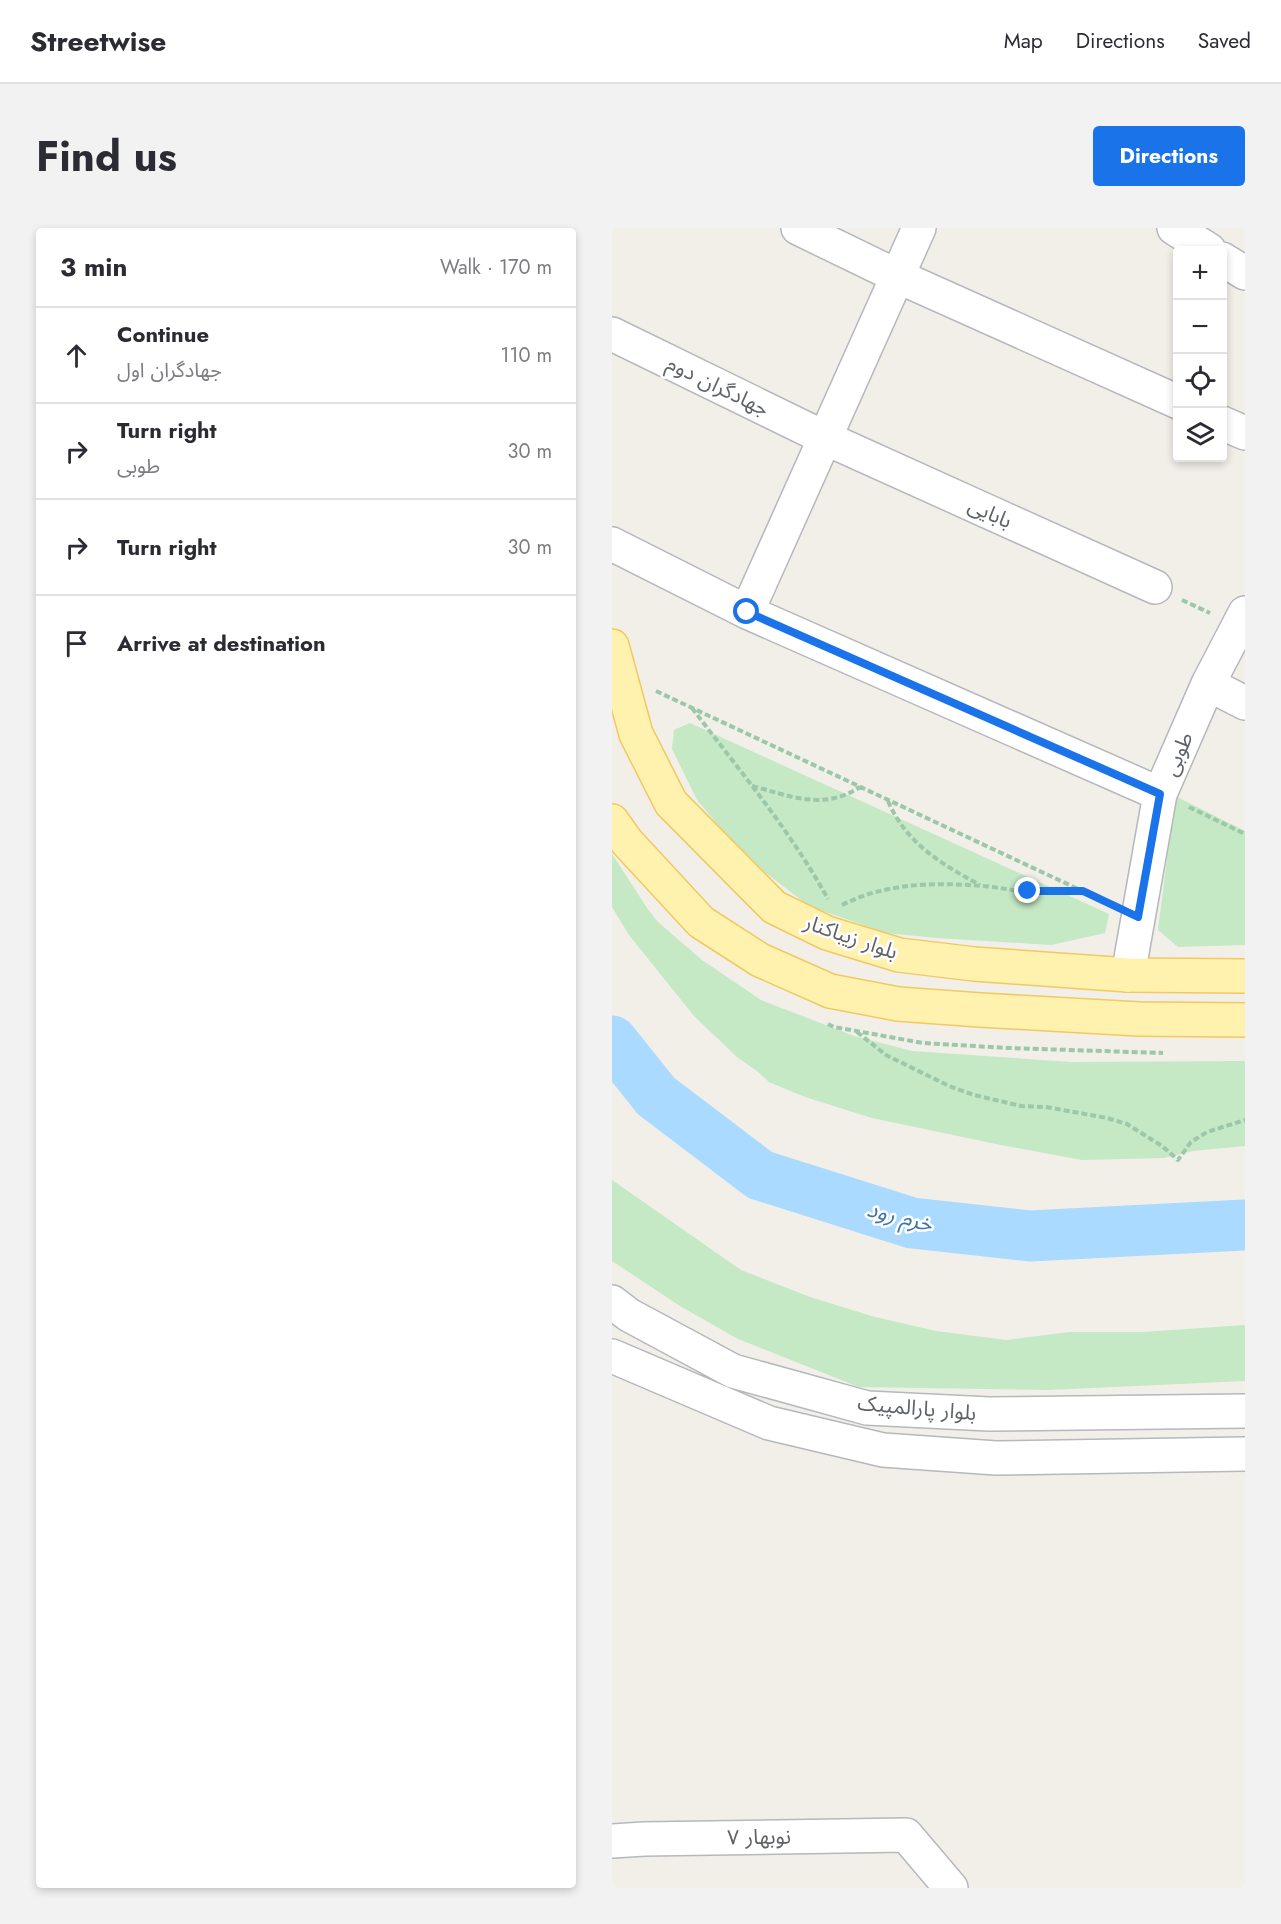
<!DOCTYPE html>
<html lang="en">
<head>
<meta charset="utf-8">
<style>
  :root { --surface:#fff; --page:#f2f2f3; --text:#2b2b33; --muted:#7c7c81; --line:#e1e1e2; --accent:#1a73e8 }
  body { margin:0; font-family:Jost,"Noto Sans Arabic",sans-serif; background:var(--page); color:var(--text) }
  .controls { position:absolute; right:18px; top:18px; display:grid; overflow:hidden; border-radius:6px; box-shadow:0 3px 9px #0003 }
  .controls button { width:54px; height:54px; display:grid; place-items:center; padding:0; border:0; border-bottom:2px solid var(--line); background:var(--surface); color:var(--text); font:30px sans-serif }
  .stop { position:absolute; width:18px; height:18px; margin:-14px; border:4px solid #1a73e8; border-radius:50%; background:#fff }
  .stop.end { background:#1a73e8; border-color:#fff; box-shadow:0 2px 6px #0008 }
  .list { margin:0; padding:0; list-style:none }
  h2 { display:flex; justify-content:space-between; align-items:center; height:78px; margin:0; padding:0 24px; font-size:26px }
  h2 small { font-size:20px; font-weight:400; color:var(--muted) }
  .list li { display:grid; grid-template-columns:39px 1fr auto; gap:18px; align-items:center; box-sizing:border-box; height:96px; padding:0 24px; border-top:2px solid var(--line) }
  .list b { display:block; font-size:22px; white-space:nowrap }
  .list p { margin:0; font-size:20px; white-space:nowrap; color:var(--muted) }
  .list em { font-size:20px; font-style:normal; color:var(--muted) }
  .icon { flex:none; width:33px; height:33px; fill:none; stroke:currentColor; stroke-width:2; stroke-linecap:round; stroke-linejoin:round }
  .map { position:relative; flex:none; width:633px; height:1660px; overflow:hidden; border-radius:6px }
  header { display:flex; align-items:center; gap:36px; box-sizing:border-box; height:84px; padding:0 30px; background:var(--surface); border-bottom:2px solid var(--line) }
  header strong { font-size:28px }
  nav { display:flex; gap:33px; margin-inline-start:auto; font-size:21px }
  .intro { display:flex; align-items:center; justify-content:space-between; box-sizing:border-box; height:144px; padding:0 36px }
  h1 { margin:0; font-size:42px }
  .button { padding:15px 27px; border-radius:6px; background:var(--accent); color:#fff; font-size:21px; font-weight:700 }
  main { display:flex; gap:36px; padding:0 36px }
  aside { flex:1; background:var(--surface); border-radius:6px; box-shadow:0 3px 9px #0003 }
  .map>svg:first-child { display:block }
  .green { fill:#c5e8c5 }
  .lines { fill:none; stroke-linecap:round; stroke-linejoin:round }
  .river { stroke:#aadaff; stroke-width:51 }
  .minor-casing { stroke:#b5b8bc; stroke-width:36 }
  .major-casing { stroke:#f2c960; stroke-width:36 }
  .path { stroke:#9cc7a9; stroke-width:4; stroke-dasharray:6 3; stroke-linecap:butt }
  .minor { stroke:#fff; stroke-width:33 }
  .major { stroke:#fff2af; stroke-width:33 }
  .route { stroke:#1a73e8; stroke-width:8 }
  .labels { text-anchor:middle; stroke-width:5; stroke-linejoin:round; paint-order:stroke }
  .street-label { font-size:21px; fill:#5f6368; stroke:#fff }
  .water-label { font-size:22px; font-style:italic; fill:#4174aa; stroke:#fff }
</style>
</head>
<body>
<header>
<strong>Streetwise</strong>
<nav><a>Map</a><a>Directions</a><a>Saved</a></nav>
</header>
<div class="intro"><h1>Find us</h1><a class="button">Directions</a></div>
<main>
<aside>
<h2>3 min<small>Walk · 170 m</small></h2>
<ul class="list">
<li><svg class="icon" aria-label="ahead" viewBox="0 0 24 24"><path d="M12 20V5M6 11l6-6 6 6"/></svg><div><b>Continue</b><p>جهادگران اول</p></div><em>110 m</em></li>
<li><svg class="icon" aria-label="right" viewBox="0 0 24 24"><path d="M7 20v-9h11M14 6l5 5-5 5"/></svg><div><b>Turn right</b><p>طوبی</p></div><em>30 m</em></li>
<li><svg class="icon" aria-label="right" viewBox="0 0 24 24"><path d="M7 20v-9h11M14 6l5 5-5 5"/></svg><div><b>Turn right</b></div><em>30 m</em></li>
<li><svg class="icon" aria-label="arrive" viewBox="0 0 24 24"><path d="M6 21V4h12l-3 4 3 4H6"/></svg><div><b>Arrive at destination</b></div></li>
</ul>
</aside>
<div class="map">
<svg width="633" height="1660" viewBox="0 0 633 1660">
  <rect width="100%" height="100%" fill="#f1efe8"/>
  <path class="green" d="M 78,495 L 497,686 L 493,705 L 439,717 L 325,710 L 274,705 L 197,678 L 133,629 L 85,572 L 60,521 L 62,502 Z
    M 563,568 L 633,603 L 633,717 L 566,719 L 546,702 Z
    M 0,626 L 35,680 L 46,694 L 90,732 L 149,772 L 242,808 L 300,823 L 459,834 L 633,833 L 633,918 L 581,923 L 552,930 L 470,932 L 389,917 L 260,890 L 193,869 L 157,854 L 145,843 L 125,829 L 82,788 L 17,707 L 0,679 Z
    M 0,952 L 129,1042 L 198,1069 L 263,1089 L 324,1103 L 394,1112 L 457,1104 L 531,1104 L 633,1097 L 633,1153 L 436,1162 L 247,1159 L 126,1111 L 68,1078 L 0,1033 Z"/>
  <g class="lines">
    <path class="river" d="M 0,813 L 44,868 L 148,947 L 300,995 L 418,1008 L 633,997"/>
    <g class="minor-casing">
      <path id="minor" d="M 186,0 L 285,48 L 566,174
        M 562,0 L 597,22
        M 610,31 L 633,45
        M 0,106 L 213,210 L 543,359
        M 610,195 L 633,205
        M 0,316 L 135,384 L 548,566
        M 135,384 L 307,0
        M 596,456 L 633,475
        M 516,747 L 548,566 L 596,456 L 633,385
        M 0,1074 L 17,1087 L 121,1143 L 255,1180 L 377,1186 L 633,1183
        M 0,1128 L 157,1195 L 271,1222 L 384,1230 L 633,1226
        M 0,1613 L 32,1611 L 294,1607 L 339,1660"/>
    </g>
    <g class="major-casing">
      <path id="major" d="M 0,418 L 24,506 L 59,575 L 162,679 L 215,705 L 287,727 L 362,736 L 516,747 L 633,748
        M 0,593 L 15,614 L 89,694 L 148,732 L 218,763 L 286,776 L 368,782 L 527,791 L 633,792"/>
    </g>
    <path class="path" d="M 570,372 L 598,385
      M 44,463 L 498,676
      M 80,480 C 127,542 178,602 216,671
      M 140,558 C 179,568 211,583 248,559
      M 276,573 C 294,615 329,636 368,657
      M 577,579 L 633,606
      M 230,677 C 273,655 322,654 370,658 C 386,659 401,663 416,663 C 433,664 450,663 467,663
      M 216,796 L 222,799 L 311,815 L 396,820 L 551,825
      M 245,804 L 274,827 L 337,858 L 362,867 L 409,878 L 434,879 L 495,890 L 515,896 L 550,918 L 566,932 L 579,914 L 595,904 L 633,892"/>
    <use href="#minor" class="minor"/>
    <use href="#major" class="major"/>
  </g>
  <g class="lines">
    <path class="route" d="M 135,384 L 548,566 L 526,689 L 471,663 L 416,663"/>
  </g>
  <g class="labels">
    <g class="street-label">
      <text transform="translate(106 158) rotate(26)" y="7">جهادگران دوم</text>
      <text transform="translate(378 285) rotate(24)" y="7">بابایی</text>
      <text transform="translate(566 526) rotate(-67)" y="7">طوبی</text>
      <text transform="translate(239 709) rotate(19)" y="7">بلوار زیباکنار</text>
      <text transform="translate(305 1180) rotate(5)" y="7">بلوار پارالمپیک</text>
      <text transform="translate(147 1609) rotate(-1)" y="7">نوبهار ۷</text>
    </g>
    <g class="water-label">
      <text transform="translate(288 988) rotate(14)" y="8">خرم رود</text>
    </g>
  </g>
</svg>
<div class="controls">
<button>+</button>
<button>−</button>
<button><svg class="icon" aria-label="locate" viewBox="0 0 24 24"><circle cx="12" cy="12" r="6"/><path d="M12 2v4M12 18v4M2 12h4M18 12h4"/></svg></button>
<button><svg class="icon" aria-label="layers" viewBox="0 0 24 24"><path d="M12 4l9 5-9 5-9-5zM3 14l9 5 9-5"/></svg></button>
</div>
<div class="stop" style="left:135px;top:384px"></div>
<div class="stop end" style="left:416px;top:663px"></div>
</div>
</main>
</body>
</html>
